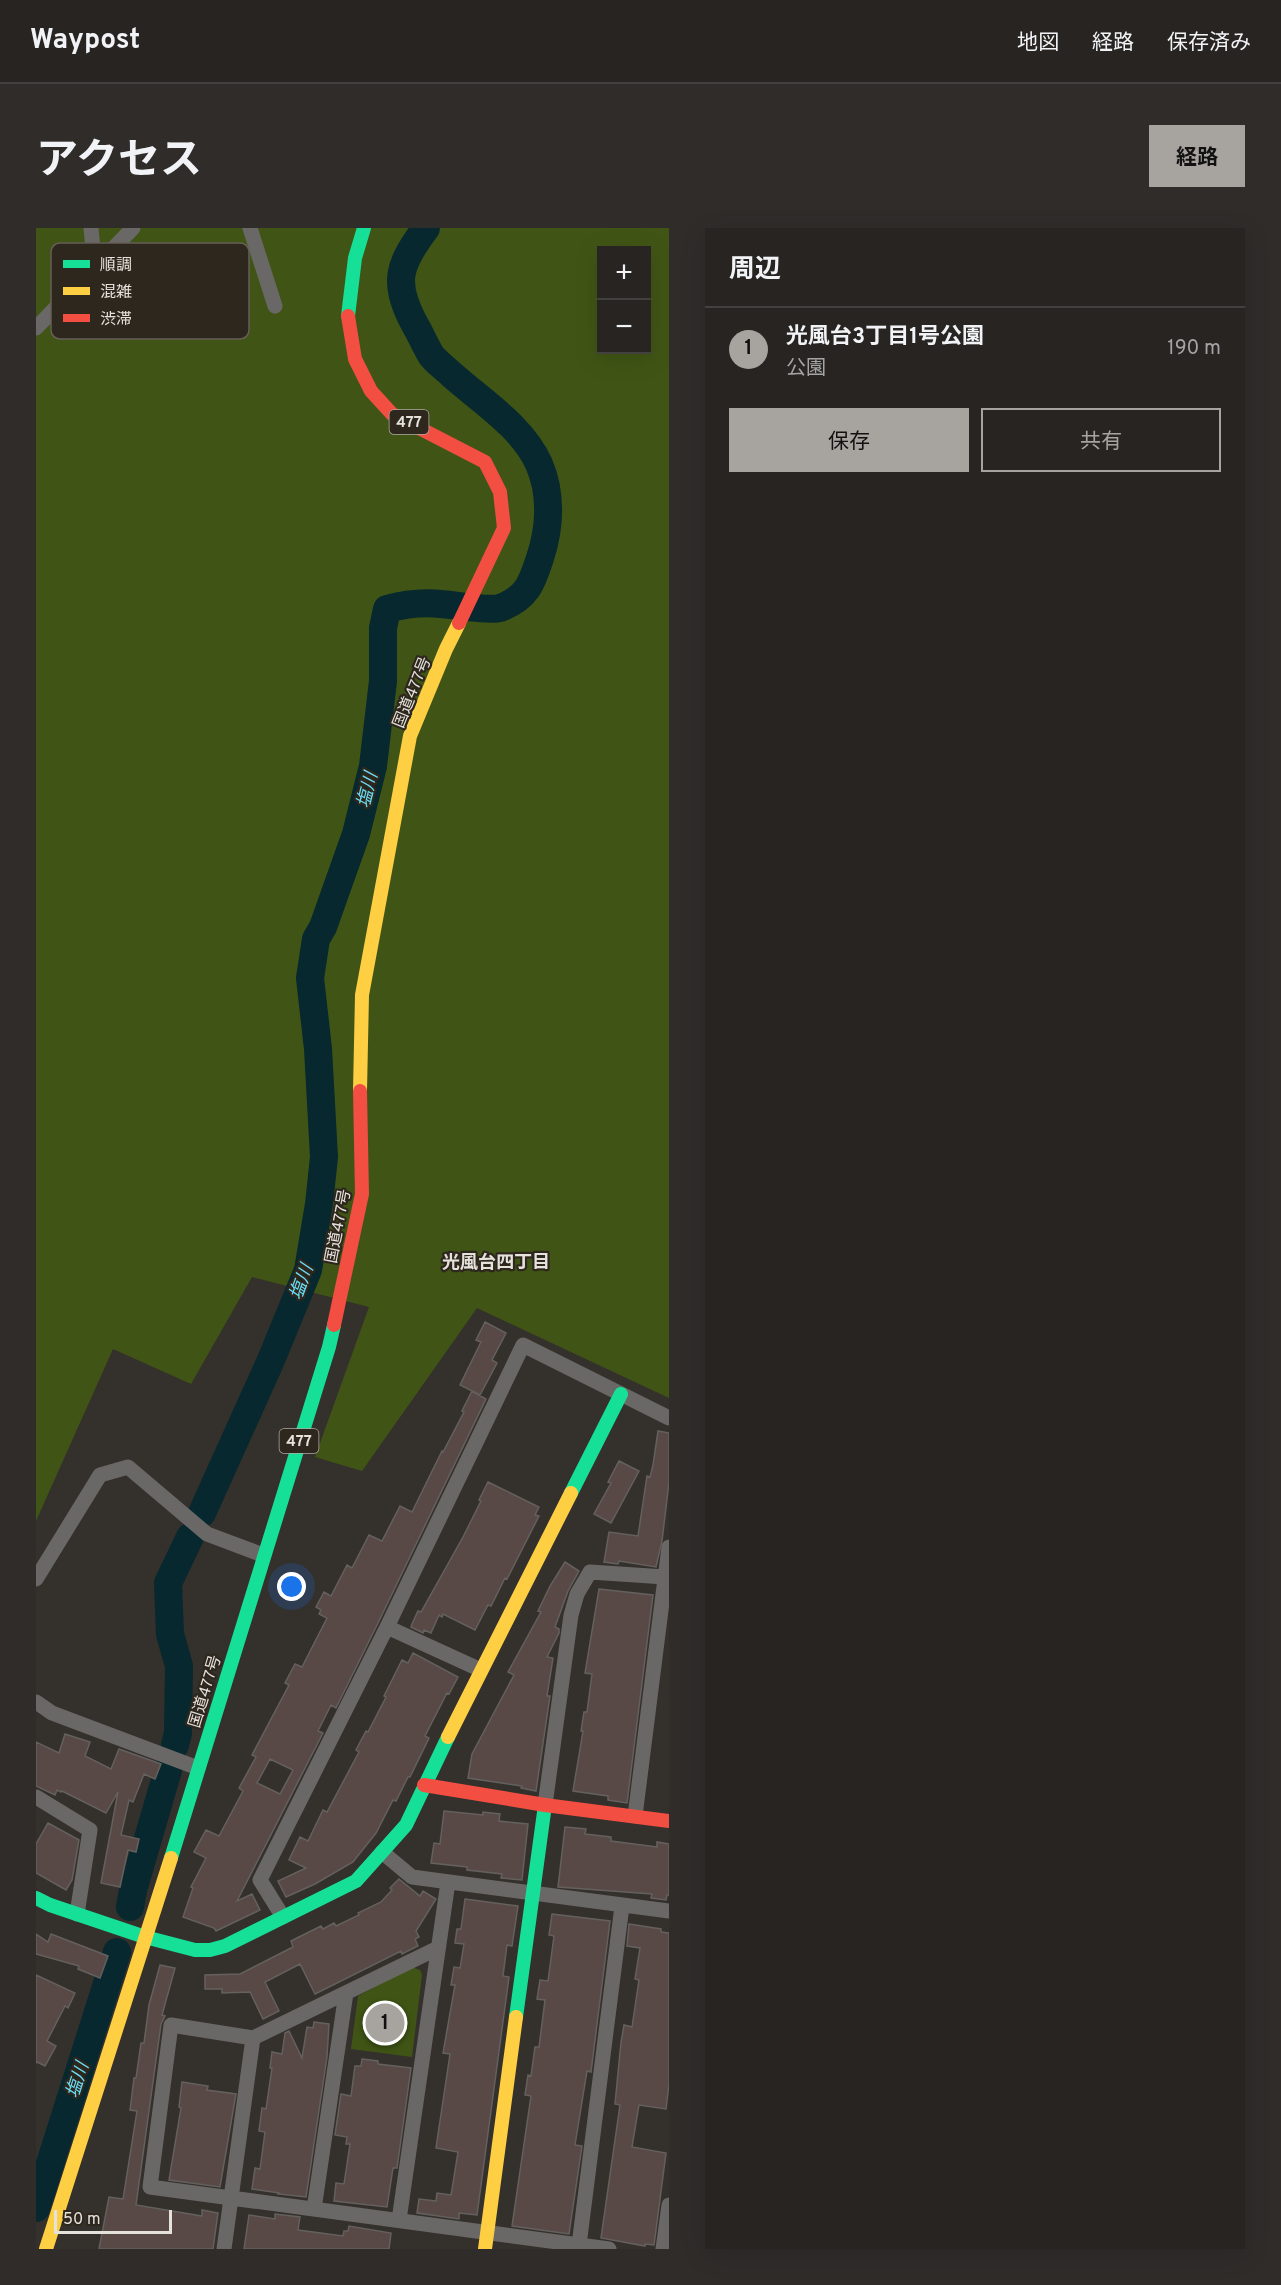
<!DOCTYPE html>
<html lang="ja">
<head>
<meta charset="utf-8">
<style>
  :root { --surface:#272421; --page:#2f2c2a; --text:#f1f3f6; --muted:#a4a4a5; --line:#43413f; --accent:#a7a39e }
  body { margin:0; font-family:Overpass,"Noto Sans JP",sans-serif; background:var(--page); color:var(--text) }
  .controls { position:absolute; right:18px; top:18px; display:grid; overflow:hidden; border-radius:0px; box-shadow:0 6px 24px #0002 }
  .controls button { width:54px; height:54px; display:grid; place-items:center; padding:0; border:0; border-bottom:2px solid var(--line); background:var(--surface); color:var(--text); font:30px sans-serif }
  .scale { position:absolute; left:18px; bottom:15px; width:118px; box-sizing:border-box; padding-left:6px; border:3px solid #e5e1db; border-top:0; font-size:16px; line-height:21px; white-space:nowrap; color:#e5e1db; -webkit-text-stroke:4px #2e271e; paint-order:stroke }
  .you { position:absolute; left:256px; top:1359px; width:21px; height:21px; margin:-15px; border:4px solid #fff; border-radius:50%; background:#1a73e8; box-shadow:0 0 0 9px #1a73e833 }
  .badge { display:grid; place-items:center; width:39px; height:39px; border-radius:50%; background:var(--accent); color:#111; font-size:20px; font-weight:700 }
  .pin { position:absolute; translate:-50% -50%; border:3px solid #fff; box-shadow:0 2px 6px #0006 }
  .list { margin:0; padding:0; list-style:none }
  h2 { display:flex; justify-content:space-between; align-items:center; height:78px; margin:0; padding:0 24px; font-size:26px }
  h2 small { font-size:20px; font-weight:400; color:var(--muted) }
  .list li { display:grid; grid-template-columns:39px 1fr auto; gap:18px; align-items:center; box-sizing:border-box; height:84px; padding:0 24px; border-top:2px solid var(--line) }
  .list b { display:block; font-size:22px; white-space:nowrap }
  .list p { margin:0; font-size:20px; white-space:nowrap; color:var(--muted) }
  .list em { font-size:20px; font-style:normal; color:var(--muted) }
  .actions { display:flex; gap:12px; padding:18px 24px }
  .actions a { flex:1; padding:14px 0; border:2px solid var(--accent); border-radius:0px; text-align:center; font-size:21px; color:var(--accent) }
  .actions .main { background:var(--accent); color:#111 }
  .map { position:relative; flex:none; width:633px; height:2021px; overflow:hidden; border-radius:0px }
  header { display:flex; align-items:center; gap:36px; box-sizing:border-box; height:84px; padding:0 30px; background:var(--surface); border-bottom:2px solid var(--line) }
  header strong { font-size:28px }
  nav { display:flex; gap:33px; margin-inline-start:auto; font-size:21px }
  .intro { display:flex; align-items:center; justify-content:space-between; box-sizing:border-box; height:144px; padding:0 36px }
  h1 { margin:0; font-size:42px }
  .button { padding:15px 27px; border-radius:0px; background:var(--accent); color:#111; font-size:21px; font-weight:700 }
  main { display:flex; gap:36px; padding:0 36px }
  aside { flex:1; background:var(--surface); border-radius:0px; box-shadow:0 6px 24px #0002 }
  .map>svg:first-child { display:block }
  .green { fill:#405515; fill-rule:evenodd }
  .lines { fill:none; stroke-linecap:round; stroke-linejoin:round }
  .river { stroke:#06282e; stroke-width:28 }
  .building { fill:#584946; stroke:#64605e; stroke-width:1.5; fill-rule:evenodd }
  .street { stroke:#6a6866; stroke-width:15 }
  .fast { stroke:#16e098; stroke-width:14 }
  .slow { stroke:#ffcf43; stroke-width:14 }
  .jam { stroke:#f24e42; stroke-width:14 }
  .labels { text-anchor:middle; stroke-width:4.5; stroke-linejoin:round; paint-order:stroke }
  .shield { fill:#2e271e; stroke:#aea9a2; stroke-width:1.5 }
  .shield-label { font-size:15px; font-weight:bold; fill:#e5e1db }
  .street-label { font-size:16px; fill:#e5e1db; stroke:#2e271e }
  .water-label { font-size:18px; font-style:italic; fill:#68ddf5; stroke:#2e271e }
  .neighbourhood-label { font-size:18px; font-weight:bold; fill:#e5e1db; stroke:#2e271e }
  .key { fill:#2e271e; stroke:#655f57; stroke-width:1.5 }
  .key-label { font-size:16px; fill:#e5e1db }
</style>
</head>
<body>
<header>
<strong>Waypost</strong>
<nav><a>地図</a><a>経路</a><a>保存済み</a></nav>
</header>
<div class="intro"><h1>アクセス</h1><a class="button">経路</a></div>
<main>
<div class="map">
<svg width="633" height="2021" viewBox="0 0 633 2021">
  <rect width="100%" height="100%" fill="#34302c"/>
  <path class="green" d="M 0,0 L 633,0 L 633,1170 L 441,1080 L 326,1243 L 279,1229 L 333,1079 L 216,1049 L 155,1156 L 77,1121 L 0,1293 ZM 566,22 L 610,22 L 610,122 L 566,122 Z
    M 376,1739 L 384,1742 L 386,1747 L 376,1829 L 315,1821 L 322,1768 Z"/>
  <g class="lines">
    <path class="river" d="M 166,1285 L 235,1132 L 272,1042 L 283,976 L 288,929 L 282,821 L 274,750 L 280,711 L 287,699 L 320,606 L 337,538 L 347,453 L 347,400 L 351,381 C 369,376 387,374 405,376 C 418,377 453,383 464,380 C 491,370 496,355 504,330 C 514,300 516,266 503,236 C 486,198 445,173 415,146 C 409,140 400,134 395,127 C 389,117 384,105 378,95 C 356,54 363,36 390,0
      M 139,1517 L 142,1505 L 143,1438 L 134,1406 L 132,1355 L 154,1309
      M 94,1679 L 97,1662 L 132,1542
      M 0,1980 L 81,1724"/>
  </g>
  <path class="building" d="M 449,1094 L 470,1105 L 456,1132 L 461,1135 L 444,1167 L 424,1157 L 445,1114 L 440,1112 Z
    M 436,1163 L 450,1171 L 342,1395 L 300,1480 L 295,1477 L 282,1503 L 287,1505 L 201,1673 L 216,1666 L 224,1682 L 180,1703 L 178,1700 L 147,1689 L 157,1660 L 155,1659 L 170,1630 L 158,1624 L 170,1602 L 183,1608 L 207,1563 L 203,1560 L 220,1529 L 216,1527 L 253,1457 L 249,1455 L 259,1436 L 266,1439 L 291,1390 L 283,1386 L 285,1382 L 280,1379 L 288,1364 L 295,1368 L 311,1337 L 316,1340 L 333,1307 L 346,1313 L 364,1278 L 376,1284 L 406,1223 L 407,1224 L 428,1184 L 426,1183 ZM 234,1531 L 257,1542 L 244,1566 L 221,1555 Z
    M 622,1203 L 633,1205 L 633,1254 L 626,1313 L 620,1339 L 583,1333 L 582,1336 L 568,1334 L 573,1304 L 602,1308 L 611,1248 L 614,1249 L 617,1237 Z
    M 583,1233 L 603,1243 L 575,1295 L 558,1286 L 575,1255 L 572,1254 Z
    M 452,1254 L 503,1279 L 499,1287 L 503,1288 L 471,1351 L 469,1350 L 455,1378 L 452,1377 L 439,1402 L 407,1386 L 406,1389 L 403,1387 L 395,1405 L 388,1402 L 387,1405 L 375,1399 L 376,1396 L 382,1383 L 385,1384 L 427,1309 L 445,1273 L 443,1272 Z
    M 529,1334 L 543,1343 L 532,1363 L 519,1399 L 523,1401 L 523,1405 L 511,1429 L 517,1430 L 511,1468 L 514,1468 L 500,1563 L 485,1560 L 486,1558 L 432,1550 L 436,1526 L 478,1447 L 472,1444 L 505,1384 L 502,1383 L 514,1358 Z
    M 563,1361 L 617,1367 L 591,1575 L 572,1572 L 572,1568 L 537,1563 L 547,1503 L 545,1503 L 548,1484 L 551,1484 L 556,1446 L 549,1445 Z
    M 377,1425 L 422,1449 L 413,1466 L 411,1465 L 389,1508 L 393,1510 L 374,1549 L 372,1549 L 360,1573 L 357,1572 L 340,1605 L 317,1634 L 279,1656 L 250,1669 L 242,1653 L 270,1640 L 253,1632 L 264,1609 L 272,1613 L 287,1582 L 291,1584 L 323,1524 L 320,1522 L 330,1503 L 332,1504 L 350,1469 L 348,1468 L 366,1432 L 372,1435 Z
    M 29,1506 L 54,1514 L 49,1528 L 75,1541 L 83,1521 L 125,1536 L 119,1551 L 108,1546 L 97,1574 L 93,1572 L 85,1607 L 103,1611 L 100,1624 L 92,1622 L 84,1659 L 65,1655 L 82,1564 L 70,1585 L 26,1563 L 25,1564 L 21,1562 L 19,1567 L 0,1558 L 0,1514 L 23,1525 Z
    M 408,1583 L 447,1587 L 447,1584 L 464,1586 L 463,1593 L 492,1596 L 486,1652 L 465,1650 L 466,1646 L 431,1642 L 431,1639 L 395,1635 L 398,1615 L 404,1616 Z
    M 12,1595 L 43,1612 L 36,1652 L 30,1662 L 0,1645 L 0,1616 Z
    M 529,1599 L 550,1601 L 549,1606 L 575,1609 L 575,1613 L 621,1619 L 621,1614 L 633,1616 L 633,1667 L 631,1667 L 630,1672 L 615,1670 L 616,1666 L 522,1659 Z
    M 363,1651 L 384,1668 L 387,1663 L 400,1671 L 380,1703 L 383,1709 L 379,1711 L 382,1718 L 366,1726 L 365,1723 L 279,1766 L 264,1736 L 229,1754 L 243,1783 L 227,1791 L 214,1764 L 186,1765 L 186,1761 L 169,1761 L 169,1747 L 204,1746 L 257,1719 L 255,1713 L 285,1698 L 287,1701 L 298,1695 L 300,1698 L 323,1687 L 322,1685 L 345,1674 L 356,1662 L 354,1660 Z
    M 429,1671 L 482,1678 L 476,1718 L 471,1717 L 467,1748 L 473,1749 L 441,1987 L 423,1985 L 423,1991 L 381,1985 L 383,1971 L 400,1973 L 401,1965 L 415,1967 L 422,1924 L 400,1920 L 414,1826 L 407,1825 L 419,1757 L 415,1757 L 418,1739 L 424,1740 L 428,1716 L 419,1715 L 421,1701 L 425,1701 Z
    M 516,1686 L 574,1693 L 555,1844 L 551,1843 L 539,1917 L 546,1918 L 533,2006 L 476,1998 L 495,1868 L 489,1867 L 492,1847 L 495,1848 L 499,1819 L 503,1819 L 509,1772 L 501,1771 L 504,1752 L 512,1753 L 518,1708 L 513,1707 Z
    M 593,1696 L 625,1701 L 625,1704 L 633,1705 L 633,1856 L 630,1881 L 603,1877 L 596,1919 L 630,1925 L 618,2017 L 609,2016 L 609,2018 L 565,2010 L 584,1877 L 579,1876 L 585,1814 L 588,1797 L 596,1799 L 603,1752 L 599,1751 L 604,1720 L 591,1718 Z
    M 0,1706 L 12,1714 L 15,1706 L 72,1728 L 64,1750 L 42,1741 L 43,1738 L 0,1726 Z
    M 124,1737 L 139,1740 L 126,1787 L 129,1788 L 125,1796 L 100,1977 L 166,1988 L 166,1982 L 182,1985 L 177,2021 L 63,2021 L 73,1969 L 87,1971 L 101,1883 L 94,1882 L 98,1850 L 100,1850 L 105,1815 L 108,1815 L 113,1777 Z
    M 0,1747 L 39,1765 L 32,1780 L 29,1778 L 11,1813 L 20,1818 L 9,1838 L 1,1834 L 0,1835 Z
    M 278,1794 L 293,1796 L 291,1829 L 270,1969 L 242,1966 L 243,1965 L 216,1961 L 219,1940 L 224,1941 L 229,1904 L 223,1903 L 226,1880 L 230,1881 L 236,1840 L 234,1840 L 236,1824 L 246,1826 L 249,1805 L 253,1803 L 266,1830 L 271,1799 L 277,1800 Z
    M 326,1831 L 342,1833 L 342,1836 L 375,1840 L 361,1940 L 357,1940 L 351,1979 L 298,1973 L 300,1955 L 308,1956 L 314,1916 L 310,1916 L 311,1909 L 299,1907 L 305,1866 L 315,1868 L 319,1838 L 325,1838 Z
    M 146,1854 L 172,1858 L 171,1862 L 200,1866 L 184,1959 L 133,1952 L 145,1880 L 143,1879 Z
    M 239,1986 L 264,1989 L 262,2002 L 307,2008 L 308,2003 L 312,2003 L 313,1998 L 355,2005 L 353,2021 L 208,2021 L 213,1987 L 239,1991 Z"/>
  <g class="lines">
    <path class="street" d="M 55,0 L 59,41
      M 214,0 L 239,78
      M 0,100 L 97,0
      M 0,1351 L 64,1247 L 92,1239 L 171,1306 L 227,1327
      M 351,1399 L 445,1442
      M 0,1474 L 16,1485 L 162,1540
      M 0,1569 L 54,1602 L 41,1686
      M 509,1577 L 535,1387 L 541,1366 L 554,1344 L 629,1349
      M 599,1588 L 633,1319
      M 346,1624 L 376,1649 L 633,1683
      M 247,1689 L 224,1652 L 351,1399 L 487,1117 L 633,1190
      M 402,1720 L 217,1810 L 135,1797 L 114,1959 L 573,2021
      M 278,1981 L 310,1765
      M 363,1992 L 412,1654
      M 543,2017 L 586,1678
      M 188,2021 L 217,1810
      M 627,2021 L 633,1977"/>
    <path class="fast" d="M 312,88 L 319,30 L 328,0
      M 535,1265 L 585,1166
      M 135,1630 L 293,1119 L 298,1097
      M 0,1670 L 14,1677 L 109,1709 L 159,1722 L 174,1722 L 189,1718 L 320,1653 L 370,1597 L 412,1509
      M 480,1789 L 509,1577"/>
    <path class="slow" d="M 324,863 L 326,767 L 374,508 L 410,421 L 423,395
      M 412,1509 L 535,1265
      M 10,2021 L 135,1630
      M 449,2021 L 480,1789"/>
    <path class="jam" d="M 312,88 L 319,131 L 335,163 L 356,186 L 449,234 L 464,264 L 468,300 L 423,395
      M 298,1097 L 326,966 L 324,863
      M 388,1557 L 509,1577 L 633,1593"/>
  </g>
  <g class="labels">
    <g class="shield">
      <rect x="353.5" y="182" width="39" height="24" rx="4.5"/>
      <rect x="243.5" y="1201" width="39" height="24" rx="4.5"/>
    </g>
    <g class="shield-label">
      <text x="373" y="199">477</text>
      <text x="263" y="1218">477</text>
    </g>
    <g class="street-label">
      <text transform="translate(375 464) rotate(-68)" y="6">国道477号</text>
      <text transform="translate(301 998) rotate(-79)" y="6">国道477号</text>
      <text transform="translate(168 1463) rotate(-73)" y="6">国道477号</text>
    </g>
    <g class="water-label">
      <text transform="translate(331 562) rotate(-76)" y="6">塩川</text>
      <text transform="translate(265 1054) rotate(-70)" y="6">塩川</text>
      <text transform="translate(41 1852) rotate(-72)" y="6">塩川</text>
    </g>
    <g class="neighbourhood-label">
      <text x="460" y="1040">光風台四丁目</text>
    </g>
  </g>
  <rect x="15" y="15" width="198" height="96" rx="9" class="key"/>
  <rect x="27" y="32" width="27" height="8" fill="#16e098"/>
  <rect x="27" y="59" width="27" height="8" fill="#ffcf43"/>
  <rect x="27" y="86" width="27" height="8" fill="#f24e42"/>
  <g class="key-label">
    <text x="64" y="42">順調</text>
    <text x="64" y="69">混雑</text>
    <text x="64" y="96">渋滞</text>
  </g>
</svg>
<div class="controls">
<button>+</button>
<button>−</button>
</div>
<div class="scale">50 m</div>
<div class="you"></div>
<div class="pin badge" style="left:349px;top:1795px">1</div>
</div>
<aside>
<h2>周辺<small></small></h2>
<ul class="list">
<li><span class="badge">1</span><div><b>光風台3丁目1号公園</b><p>公園</p></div><em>190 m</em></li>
</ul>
<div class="actions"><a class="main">保存</a><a>共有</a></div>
</aside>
</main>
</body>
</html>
